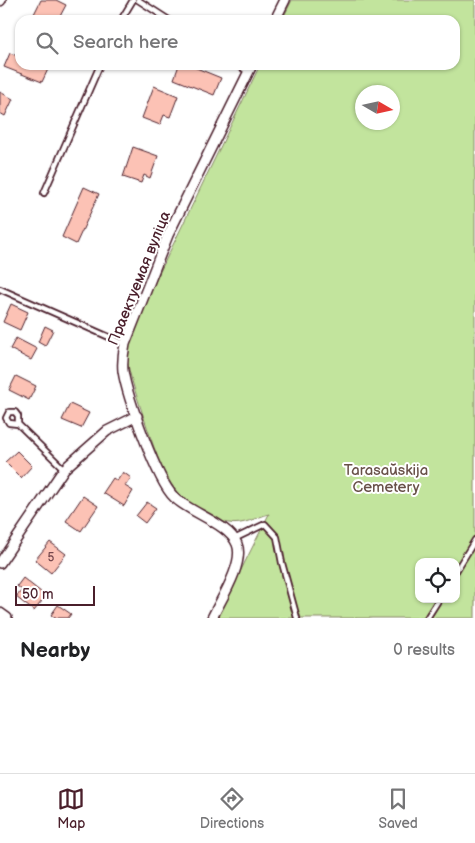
<!DOCTYPE html>
<html lang="en">
<head>
<meta charset="utf-8">
<style>
  :root { --surface:#fff; --page:#f6f6f6; --text:#202124; --muted:#757577; --line:#e0e0e0; --accent:#4a1f2b }
  body { margin:0; font-family:"Balsamiq Sans",sans-serif; background:var(--page); color:var(--text) }
  .controls { position:absolute; right:15px; bottom:15px; display:grid; overflow:hidden; border-radius:10px; box-shadow:0 1px 4px #0004 }
  .controls button { width:45px; height:45px; display:grid; place-items:center; padding:0; border:0; border-bottom:1px solid var(--line); background:var(--surface); color:var(--text); font:25px sans-serif }
  .compass { position:absolute; left:355px; top:85px; width:45px; height:45px; border-radius:50%; background:var(--surface); box-shadow:0 1px 4px #0004; rotate:99deg }
  .scale { position:absolute; left:15px; bottom:12px; width:80px; box-sizing:border-box; padding-left:5px; border:2px solid #4a1f2b; border-top:0; font-size:14px; line-height:18px; white-space:nowrap; color:#4a1f2b; -webkit-text-stroke:4px #fff; paint-order:stroke }
  .list { margin:0; padding:0; list-style:none }
  h2 { display:flex; justify-content:space-between; align-items:center; height:65px; margin:0; padding:0 20px; font-size:21px }
  h2 small { font-size:16px; font-weight:400; color:var(--muted) }
  .icon { flex:none; width:28px; height:28px; fill:none; stroke:currentColor; stroke-width:2; stroke-linecap:round; stroke-linejoin:round }
  .map { position:relative; flex:none; width:475px; height:618px; overflow:hidden }
  .search { position:absolute; background:var(--surface); box-shadow:0 1px 4px #0004; left:15px; right:15px; top:15px; height:55px; display:flex; align-items:center; gap:12px; box-sizing:border-box; padding:0 18px; border-radius:15px; color:var(--muted); font-size:19px }
  .sheet { height:155px; background:var(--surface) }
  nav { display:flex; justify-content:space-around; align-items:center; box-sizing:border-box; height:70px; border-top:1px solid var(--line); background:var(--surface); font-size:14px; color:var(--muted) }
  nav a { display:grid; justify-items:center; gap:2px }
  nav .on { color:var(--accent) }
  .map>svg:first-child { display:block }
  .green { fill:#c2e49d; stroke:#868264; fill-rule:evenodd }
  .building { fill:#fcc2b5; stroke:#4a1f2b }
  .lines { fill:none; stroke-linecap:round; stroke-linejoin:round }
  .lane-casing { stroke:#4a1f2b; stroke-width:8 }
  .street-casing { stroke:#4a1f2b; stroke-width:12 }
  .lane { stroke:#fff; stroke-width:4.5 }
  .street { stroke:#fff; stroke-width:9 }
  .labels { text-anchor:middle; stroke-width:4; stroke-linejoin:round; paint-order:stroke }
  .number-label { font-size:12px; fill:#76484e }
  .street-label { font-size:15px; fill:#4a1f2b; stroke:#fff }
  .park-label { font-size:15px; fill:#685048; stroke:#fff }
</style>
</head>
<body>
<div class="map">
<svg width="475" height="618" viewBox="0 0 475 618">
  <rect width="100%" height="100%" fill="#fff"/>
  <filter id="ink" filterUnits="userSpaceOnUse"><feTurbulence type="fractalNoise" baseFrequency=".02" numOctaves="2"/><feDisplacementMap in="SourceGraphic" scale="10" xChannelSelector="R" yChannelSelector="G"/><feConvolveMatrix kernelMatrix="1 2 1 2 8 2 1 2 1" color-interpolation-filters="sRGB"/></filter>
  <g filter="url(#ink)">
    <path class="green" d="M 292,0 L 475,0 L 475,618 L 217,618 L 269,514 C 257,517 242,526 229,523 C 214,521 186,504 177,492 C 160,470 153,444 144,418 C 136,393 127,371 125,344 L 260,65 L 455,65 L 455,20 L 282,20 ZM 362,92 L 392,92 L 392,122 L 362,122 ZM 419,562 L 456,562 L 456,599 L 419,599 Z"/>
    <path class="building" d="M 41,0 L 56,0 L 66,5 L 58,20 L 31,20 Z
      M 10,53 L 20,57 L 20,65 L 50,65 L 42,82 L 4,67 Z
      M 179,65 L 189,65 L 221,78 L 214,95 L 174,79 Z
      M 154,86 L 178,96 L 170,117 L 164,115 L 160,125 L 142,118 Z
      M 0,92 L 13,99 L 5,116 L 0,113 Z
      M 133,147 L 158,156 L 150,178 L 144,175 L 141,183 L 123,177 Z
      M 84,187 L 99,194 L 76,244 L 62,237 Z
      M 11,304 L 28,312 L 20,330 L 3,322 Z
      M 45,326 L 53,330 L 45,346 L 38,342 Z
      M 16,338 L 37,349 L 31,360 L 10,349 Z
      M 16,376 L 36,386 L 29,400 L 9,390 Z
      M 70,404 L 89,413 L 81,428 L 62,420 Z
      M 17,451 L 32,466 L 21,478 L 5,462 Z
      M 123,472 L 131,478 L 125,486 L 133,491 L 124,506 L 103,493 L 113,478 L 117,481 Z
      M 83,496 L 98,506 L 81,531 L 66,521 Z
      M 147,502 L 156,508 L 145,523 L 136,516 Z
      M 50,542 L 66,554 L 51,573 L 35,560 Z
      M 23,578 L 46,596 L 34,611 L 16,597 L 22,590 L 17,586 Z
      M 58,605 L 71,614 L 68,618 L 55,618 L 51,615 Z"/>
    <g class="lines">
      <g class="lane-casing">
        <path id="lane" d="M 138,0 L 169,20
          M 121,20 L 133,0
          M 238,65 L 248,72
          M 44,193 L 100,65
          M 0,289 L 125,344
          M 18,424 L 9,423 L 6,418 L 9,412 L 15,412 L 18,416 L 18,424 L 64,469
          M 234,539 L 265,524 L 277,537 L 282,563 L 297,618
          M 456,571 L 475,540
          M 427,618 L 439,599"/>
      </g>
      <g class="street-casing">
        <path id="street" d="M 0,1 L 1,0
          M 275,20 L 285,0
          M 0,563 L 64,469 L 107,431 L 137,416
          M 0,613 L 7,618
          M 212,618 C 220,601 245,563 237,544 C 229,524 190,513 174,497 C 157,481 127,396 123,371 C 122,361 123,354 125,344 L 168,235 L 252,65"/>
      </g>
      <use href="#lane" class="lane"/>
      <use href="#street" class="street"/>
    </g>
  </g>
  <g class="labels">
    <g class="number-label">
      <text x="51" y="561">5</text>
    </g>
    <g class="street-label">
      <text transform="translate(139 278) rotate(-68)" y="5">Праектуемая вуліца</text>
    </g>
    <g class="park-label">
      <text x="386" y="475">Tarasaŭskija<tspan x="386" dy="17">Cemetery</tspan></text>
    </g>
  </g>
</svg>
<div class="controls">
<button><svg class="icon" aria-label="locate" viewBox="0 0 24 24"><circle cx="12" cy="12" r="6"/><path d="M12 2v4M12 18v4M2 12h4M18 12h4"/></svg></button>
</div>
<svg class="compass" viewBox="-18 -18 36 36"><path d="M0-13l5 13h-10z" fill="#e53935"/><path d="M0 13l5-13h-10z" fill="#757577"/></svg>
<div class="scale">50 m</div>
<div class="search"><svg class="icon" aria-label="search" viewBox="0 0 24 24"><circle cx="10" cy="10" r="6"/><path d="M15 15l6 6"/></svg>Search here</div>
</div>
<section class="sheet">
<h2>Nearby<small>0 results</small></h2>
<ul class="list">
</ul>
</section>
<nav>
<a class="on"><svg class="icon" aria-label="map" viewBox="0 0 24 24"><path d="M3 6l6-2 6 2 6-2v14l-6 2-6-2-6 2zM9 4v14M15 6v14"/></svg>Map</a>
<a><svg class="icon" aria-label="directions" viewBox="0 0 24 24"><path d="M12 3l9 9-9 9-9-9zM9 14v-3h6M13 9l2 2-2 2"/></svg>Directions</a>
<a><svg class="icon" aria-label="saved" viewBox="0 0 24 24"><path d="M7 4h10v16l-5-4-5 4z"/></svg>Saved</a>
</nav>
</body>
</html>
